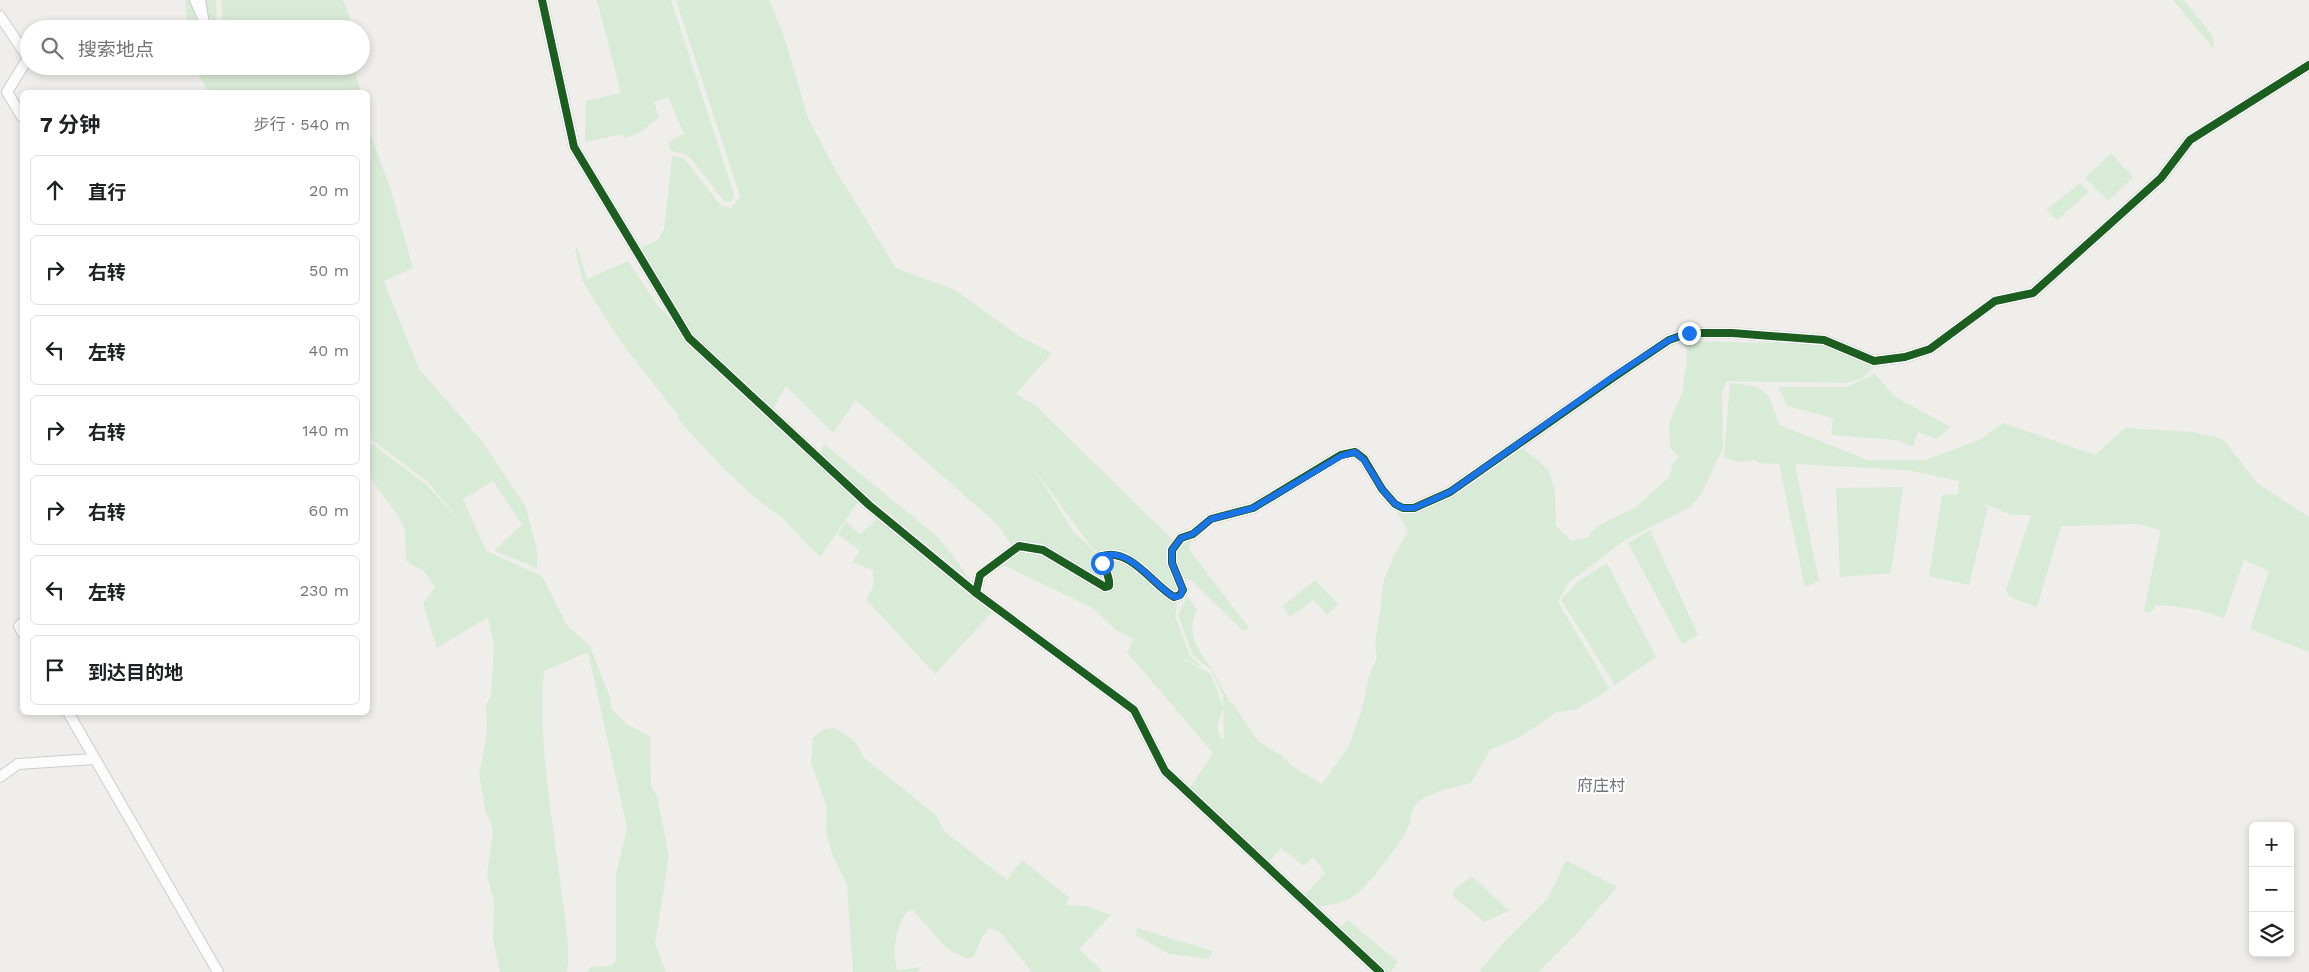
<!DOCTYPE html>
<html lang="zh">
<head>
<meta charset="utf-8">
<style>
  :root { --surface:#fff; --page:#f2f2f2; --text:#202124; --muted:#757577; --line:#e0e0e0 }
  body { margin:0; font-family:"Work Sans","Noto Sans SC",sans-serif; background:var(--page); color:var(--text) }
  .controls { position:absolute; right:15px; bottom:15px; display:grid; overflow:hidden; border-radius:8px; box-shadow:0 2px 8px #0003 }
  .controls button { width:45px; height:45px; display:grid; place-items:center; padding:0; border:0; border-bottom:1px solid var(--line); background:var(--surface); color:var(--text); font:25px sans-serif }
  .stop { position:absolute; width:15px; height:15px; margin:-11px; border:4px solid #1a73e8; border-radius:50%; background:#fff }
  .stop.end { background:#1a73e8; border-color:#fff; box-shadow:0 1px 5px #0008 }
  .list { margin:0; padding:0; list-style:none }
  h2 { display:flex; justify-content:space-between; align-items:center; height:65px; margin:0; padding:0 20px; font-size:21px }
  h2 small { font-size:16px; font-weight:400; color:var(--muted) }
  .list li { display:grid; grid-template-columns:32px 1fr auto; gap:15px; align-items:center; box-sizing:border-box; height:70px; margin:0 10px 10px; padding:0 10px; border:1px solid var(--line); border-radius:8px }
  .list b { display:block; font-size:19px; white-space:nowrap }
  .list em { font-size:16px; font-style:normal; color:var(--muted) }
  .icon { flex:none; width:28px; height:28px; fill:none; stroke:currentColor; stroke-width:2; stroke-linecap:round; stroke-linejoin:round }
  .map { position:relative; flex:none; width:2309px; height:972px; overflow:hidden }
  .search { position:absolute; background:var(--surface); box-shadow:0 2px 8px #0003; left:20px; top:20px; width:350px; height:55px; display:flex; align-items:center; gap:12px; box-sizing:border-box; padding:0 18px; border-radius:28px; color:var(--muted); font-size:19px }
  .panel { position:absolute; background:var(--surface); box-shadow:0 2px 8px #0003; left:20px; top:90px; width:350px; height:625px; border-radius:8px }
  .map>svg:first-child { display:block }
  .green { fill:#d8ebd6 }
  .lines { fill:none; stroke-linecap:round; stroke-linejoin:round }
  .street-casing { stroke:#cbcccc; stroke-width:12 }
  .street { stroke:#fdfcfc; stroke-width:10 }
  .cycleway-casing { stroke:#fff; stroke-width:11 }
  .cycleway { stroke:#1b5e20; stroke-width:8 }
  .route { stroke:#1a73e8; stroke-width:6 }
  .labels { text-anchor:middle; stroke-width:4; stroke-linejoin:round; paint-order:stroke }
  .quarter-label { font-size:16px; fill:#70757a; stroke:#fff }
</style>
</head>
<body>
<div class="map">
<svg width="2309" height="972" viewBox="0 0 2309 972">
  <rect width="100%" height="100%" fill="#efeeea"/>
  <path class="green" d="M 185,0 L 216,0 L 217,29 L 215,29 L 203,5 L 206,25 L 210,29 L 188,29 Z
    M 221,0 L 343,0 L 354,29 L 223,29 Z
    M 597,0 L 671,0 L 734,194 L 732,202 L 724,201 L 688,155 L 671,151 L 668,142 L 684,134 L 668,97 L 654,102 L 659,117 L 641,132 L 625,138 L 622,134 L 585,142 L 586,101 L 621,93 Z
    M 676,0 L 769,0 L 782,30 L 808,118 L 836,171 L 896,268 L 955,290 L 1019,336 L 1052,353 L 1016,394 L 1036,406 L 1173,540 L 1169,558 L 1183,597 L 1170,596 L 1135,561 L 1103,556 L 1092,548 L 1033,467 L 1073,531 L 1100,557 L 1110,587 L 1038,546 L 1014,548 L 997,524 L 856,400 L 833,433 L 786,386 L 770,415 L 663,304 L 623,238 L 641,248 L 658,240 L 664,229 L 672,156 L 684,158 L 720,205 L 731,208 L 740,196 Z
    M 2173,0 L 2184,0 L 2213,36 L 2214,49 Z
    M 194,66 L 353,66 L 361,92 L 208,92 Z
    M 368,117 L 370,125 L 368,127 L 390,187 L 413,268 L 384,281 L 419,369 L 481,440 L 525,505 L 537,549 L 537,568 L 494,551 L 522,524 L 493,481 L 463,499 L 486,551 L 542,576 L 567,625 L 590,646 L 611,700 L 611,708 L 625,723 L 650,737 L 651,785 L 657,796 L 669,856 L 655,943 L 666,972 L 587,972 L 590,967 L 611,966 L 616,960 L 616,874 L 627,828 L 588,652 L 544,671 C 537,742 553,818 561,888 C 564,916 571,944 567,972 L 500,972 L 493,939 L 494,902 L 487,874 L 493,833 L 491,823 L 486,813 L 479,774 L 487,735 L 486,705 L 491,695 L 494,646 L 488,617 L 437,648 L 423,604 L 435,587 L 425,572 L 406,561 L 405,530 L 399,517 L 368,475 L 368,441 L 427,485 L 464,526 L 427,481 L 368,437 Z
    M 2111,153 L 2133,177 L 2108,201 L 2085,178 Z
    M 2080,183 L 2089,192 L 2057,220 L 2046,210 Z
    M 577,247 L 587,279 L 628,261 L 658,306 L 730,384 L 862,496 L 820,557 L 781,517 L 760,502 L 723,468 L 678,419 L 679,416 L 674,410 L 621,342 L 583,282 L 575,250 Z
    M 1680,341 L 1825,344 L 1843,347 L 1873,367 L 1863,378 L 1846,383 L 1727,381 L 1722,391 L 1723,448 L 1701,494 L 1690,507 L 1625,540 L 1568,583 L 1558,602 L 1610,689 L 1577,709 L 1557,712 L 1520,737 L 1490,750 L 1471,783 C 1453,788 1434,790 1418,802 C 1410,809 1412,822 1407,830 C 1400,844 1369,884 1358,893 C 1346,903 1329,905 1314,908 L 1300,900 L 1325,873 L 1313,857 L 1304,866 L 1281,848 L 1265,865 L 1184,797 L 1213,753 L 1127,652 L 1134,639 L 1117,631 L 1091,607 L 999,563 L 1022,549 L 1036,550 L 1108,592 L 1115,584 L 1106,559 C 1137,558 1155,584 1177,604 L 1175,616 L 1190,656 L 1202,667 L 1172,653 L 1211,674 L 1223,708 L 1217,726 L 1221,739 L 1224,739 L 1223,695 L 1211,670 L 1193,655 L 1178,615 L 1187,596 L 1197,610 C 1185,637 1198,649 1213,671 C 1219,682 1225,693 1230,703 L 1232,703 L 1258,741 L 1282,756 L 1293,767 L 1322,784 L 1349,746 L 1361,712 L 1369,676 L 1377,658 L 1375,646 L 1384,580 L 1393,558 L 1408,531 L 1396,511 L 1462,491 L 1521,447 L 1548,469 L 1555,492 L 1556,526 L 1571,541 L 1587,538 L 1597,526 L 1636,507 L 1670,476 L 1672,464 L 1679,457 L 1670,448 L 1669,423 L 1683,391 L 1684,374 L 1687,364 L 1687,348 Z
    M 1875,374 L 1895,397 L 1951,427 L 1936,439 L 1918,432 L 1913,447 L 1896,440 L 1831,435 L 1833,418 L 1787,406 L 1778,387 L 1846,387 Z
    M 1730,383 C 1769,387 1768,390 1779,425 L 1868,460 L 1926,460 L 1981,439 L 2003,423 L 2095,455 L 2125,428 L 2192,432 L 2223,439 L 2257,483 L 2309,517 L 2309,652 L 2250,629 L 2269,571 L 2244,560 L 2224,618 C 2202,610 2179,605 2155,605 L 2152,612 L 2146,612 L 2144,609 L 2161,530 L 2138,524 L 2061,526 L 2037,607 L 2010,597 L 2006,590 L 2031,515 L 2012,515 L 1982,503 L 1988,507 L 1969,585 L 1929,576 L 1942,495 L 1958,494 L 1959,481 L 1907,470 L 1795,464 L 1819,581 L 1805,587 L 1779,464 L 1757,463 L 1756,460 L 1737,462 L 1724,458 Z
    M 824,444 L 939,538 L 970,579 L 819,456 Z
    M 1903,487 L 1891,573 L 1840,577 L 1836,488 Z
    M 884,513 L 995,609 L 935,674 L 866,599 L 873,587 L 873,570 L 852,562 L 860,551 L 838,534 L 846,522 L 860,534 Z
    M 1650,530 L 1698,635 L 1682,644 L 1628,543 Z
    M 1191,540 L 1189,549 L 1249,628 L 1243,631 L 1190,579 L 1190,581 L 1180,575 L 1173,559 L 1179,543 Z
    M 1607,563 L 1656,657 L 1615,685 L 1561,600 L 1577,582 Z
    M 1315,580 L 1338,604 L 1327,615 L 1314,600 L 1290,617 L 1283,606 Z
    M 834,728 L 854,740 L 863,757 L 936,815 L 944,831 L 1007,880 L 1022,860 L 1070,898 L 1066,905 L 1087,906 L 1111,915 L 1079,949 L 1103,972 L 1032,972 L 999,931 L 989,928 L 982,937 L 974,957 L 967,959 L 946,948 L 913,910 L 906,912 C 896,931 892,948 897,970 L 922,967 L 917,972 L 853,972 L 847,885 L 833,856 L 826,833 L 827,807 L 811,763 L 813,738 L 824,729 Z
    M 1566,860 L 1617,887 L 1578,932 L 1538,972 L 1479,972 L 1503,943 L 1548,898 Z
    M 1472,876 L 1509,911 L 1484,922 L 1453,896 L 1454,890 Z
    M 1348,920 L 1398,962 L 1391,972 L 1377,972 L 1335,934 Z
    M 1137,928 L 1213,951 L 1208,959 L 1169,954 L 1136,935 Z"/>
  <g class="lines">
    <g class="street-casing">
      <path id="street" d="M 195,0 L 203,18 L 200,0
        M 542,0 L 574,147 L 689,338 L 869,505 L 976,593 L 1134,710 L 1165,771 L 1380,972
        M 0,16 L 28,58 L 7,92 L 22,117
        M 976,593 L 980,575 L 1019,546 L 1043,550 L 1105,587 L 1109,586 C 1111,576 1102,567 1102,556 C 1130,547 1153,585 1174,597 L 1180,595 L 1183,590 L 1172,563 L 1172,550 L 1181,538 L 1193,534 L 1211,519 L 1253,508 L 1341,455 L 1355,452 L 1364,459 L 1382,489 L 1395,504 L 1403,508 L 1414,508 L 1450,492 L 1614,377 L 1669,340 L 1689,333 L 1732,333 L 1824,340 L 1874,361 L 1905,357 L 1930,349 L 1995,301 L 2033,293 L 2161,178 L 2190,140 L 2309,65
        M 22,623 L 19,626 L 22,632
        M 68,712 L 218,972
        M 0,777 L 18,764 L 94,759"/>
    </g>
    <use href="#street" class="street"/>
    <g class="cycleway-casing">
      <path id="cycleway" d="M 542,0 L 574,147 L 689,338 L 869,505 L 976,593 L 1134,710 L 1165,771 L 1380,972
        M 976,593 L 980,575 L 1019,546 L 1043,550 L 1105,587 L 1109,586 C 1111,576 1102,567 1102,556 C 1130,547 1153,585 1174,597 L 1180,595 L 1183,590 L 1172,563 L 1172,550 L 1181,538 L 1193,534 L 1211,519 L 1253,508 L 1341,455 L 1355,452 L 1364,459 L 1382,489 L 1395,504 L 1403,508 L 1414,508 L 1450,492 L 1614,377 L 1669,340 L 1689,333 L 1732,333 L 1824,340 L 1874,361 L 1905,357 L 1930,349 L 1995,301 L 2033,293 L 2161,178 L 2190,140 L 2309,65"/>
    </g>
    <use href="#cycleway" class="cycleway"/>
  </g>
  <g class="lines">
    <path class="route" d="M 1102,563 L 1102,556 C 1130,546 1153,585 1174,597 L 1180,596 L 1183,590 L 1172,563 L 1172,550 L 1181,538 L 1193,534 L 1211,519 L 1253,508 L 1341,456 L 1355,452 L 1364,460 L 1382,489 L 1395,504 L 1403,508 L 1414,508 L 1450,492 L 1614,376 L 1669,340 L 1689,333"/>
  </g>
  <g class="labels">
    <g class="quarter-label">
      <text x="1601" y="791">府庄村</text>
    </g>
  </g>
</svg>
<div class="controls">
<button>+</button>
<button>−</button>
<button><svg class="icon" aria-label="layers" viewBox="0 0 24 24"><path d="M12 4l9 5-9 5-9-5zM3 14l9 5 9-5"/></svg></button>
</div>
<div class="stop" style="left:1102px;top:563px"></div>
<div class="stop end" style="left:1689px;top:333px"></div>
<div class="search"><svg class="icon" aria-label="search" viewBox="0 0 24 24"><circle cx="10" cy="10" r="6"/><path d="M15 15l6 6"/></svg>搜索地点</div>
<section class="panel">
<h2>7 分钟<small>步行 · 540 m</small></h2>
<ul class="list">
<li><svg class="icon" aria-label="ahead" viewBox="0 0 24 24"><path d="M12 20V5M6 11l6-6 6 6"/></svg><div><b>直行</b></div><em>20 m</em></li>
<li><svg class="icon" aria-label="right" viewBox="0 0 24 24"><path d="M7 20v-9h11M14 6l5 5-5 5"/></svg><div><b>右转</b></div><em>50 m</em></li>
<li><svg class="icon" aria-label="left" viewBox="0 0 24 24"><path d="M17 20v-9H6M10 6l-5 5 5 5"/></svg><div><b>左转</b></div><em>40 m</em></li>
<li><svg class="icon" aria-label="right" viewBox="0 0 24 24"><path d="M7 20v-9h11M14 6l5 5-5 5"/></svg><div><b>右转</b></div><em>140 m</em></li>
<li><svg class="icon" aria-label="right" viewBox="0 0 24 24"><path d="M7 20v-9h11M14 6l5 5-5 5"/></svg><div><b>右转</b></div><em>60 m</em></li>
<li><svg class="icon" aria-label="left" viewBox="0 0 24 24"><path d="M17 20v-9H6M10 6l-5 5 5 5"/></svg><div><b>左转</b></div><em>230 m</em></li>
<li><svg class="icon" aria-label="arrive" viewBox="0 0 24 24"><path d="M6 21V4h12l-3 4 3 4H6"/></svg><div><b>到达目的地</b></div></li>
</ul>
</section>
</div>
</body>
</html>
